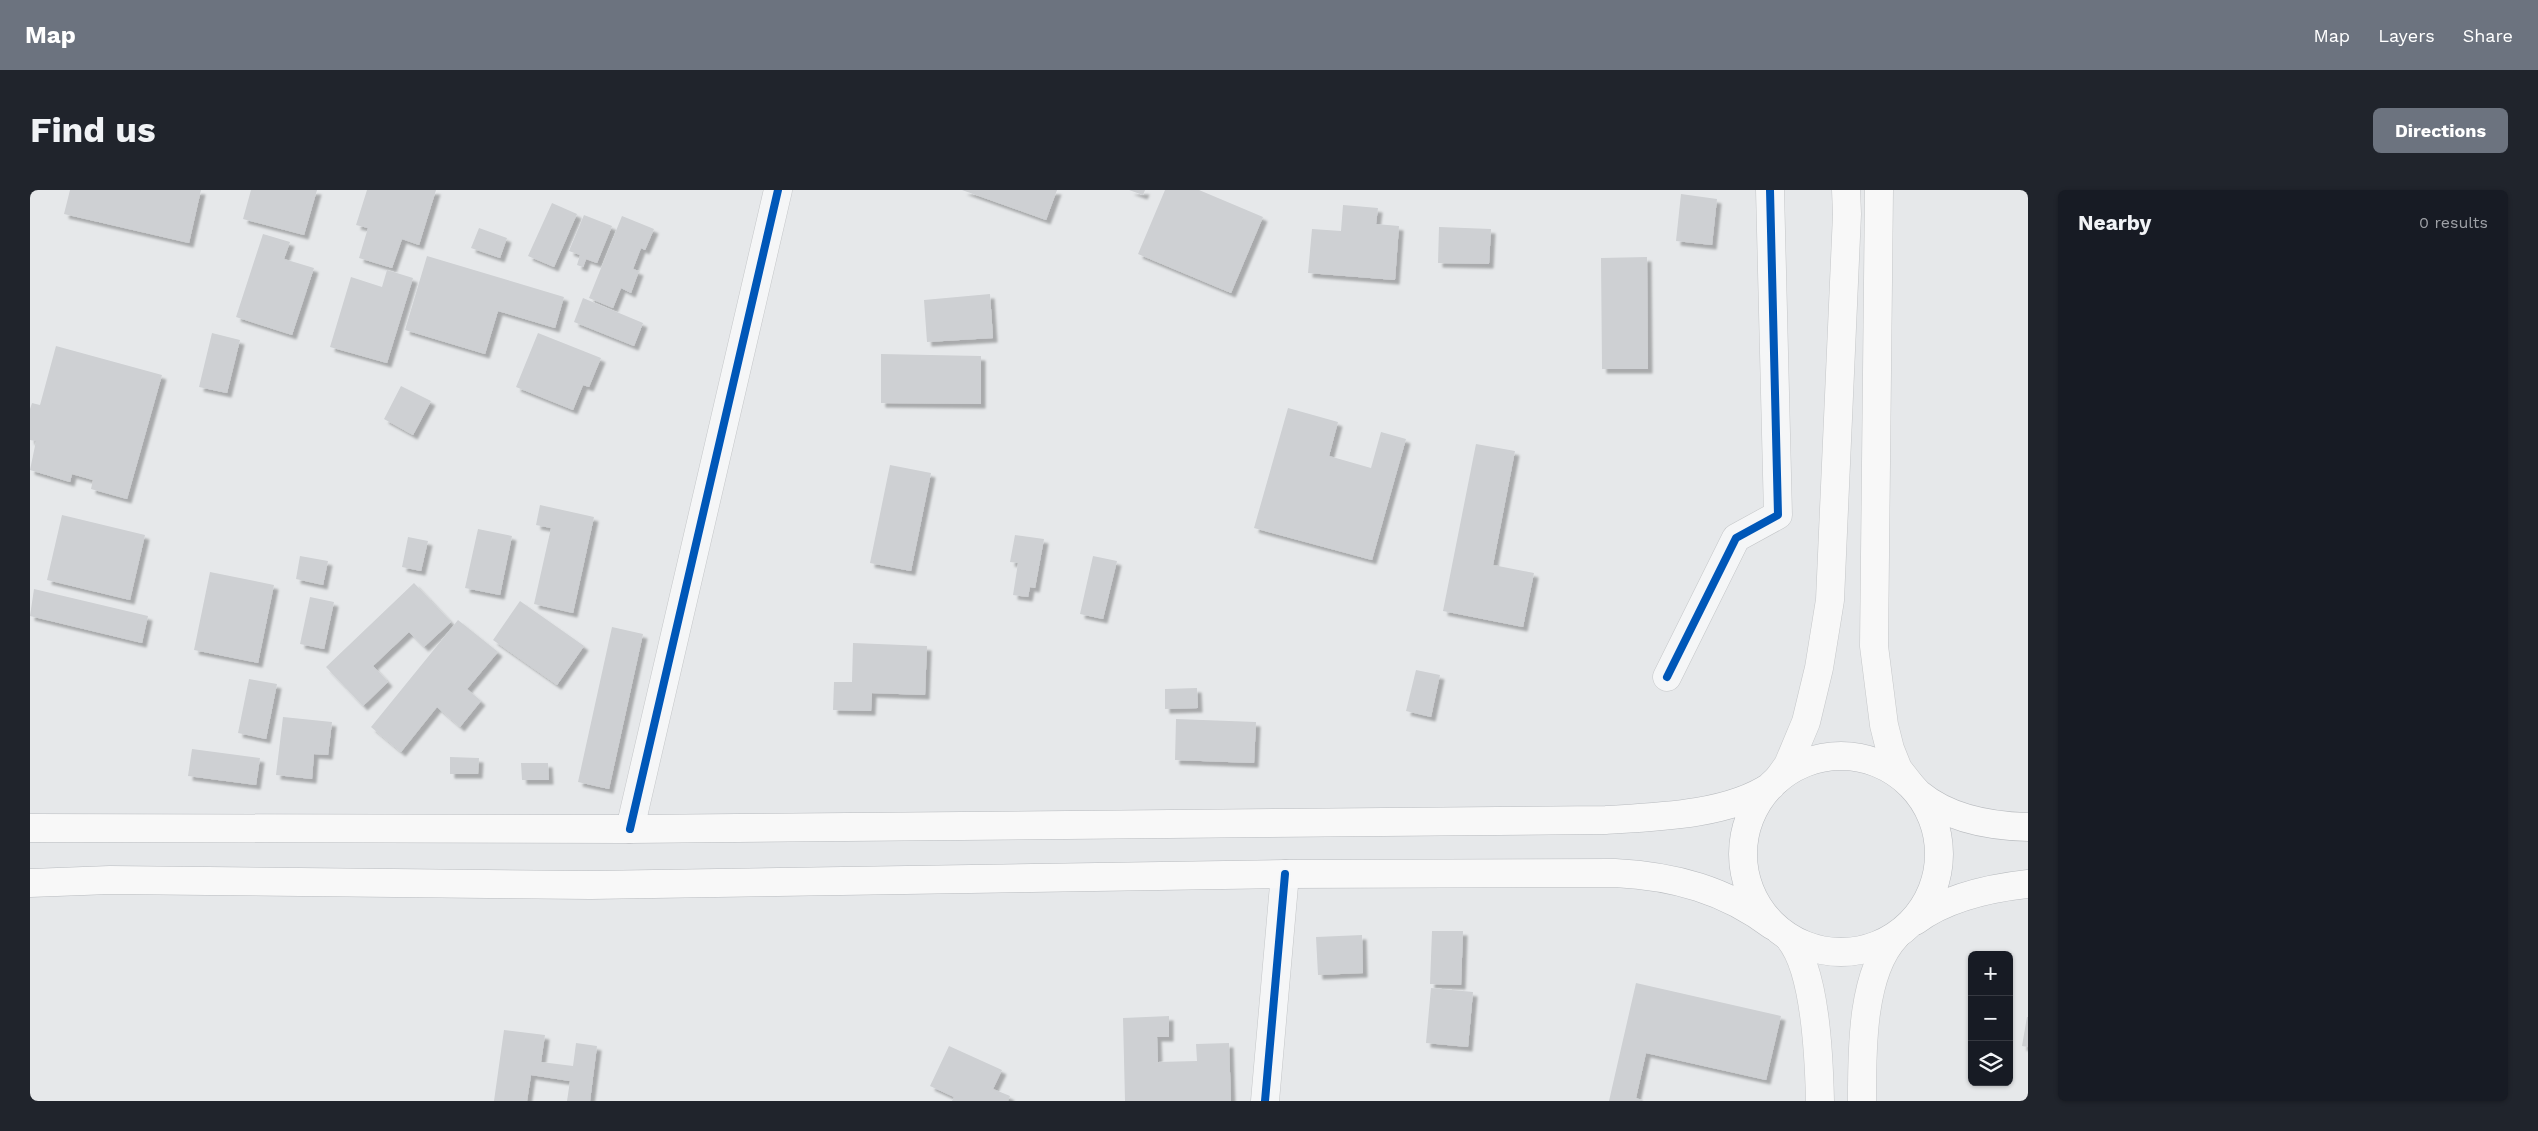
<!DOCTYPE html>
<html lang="en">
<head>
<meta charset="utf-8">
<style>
  :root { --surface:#171b24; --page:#20242c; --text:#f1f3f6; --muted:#9ea1a6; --line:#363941; --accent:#6c737f }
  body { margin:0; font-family:"Work Sans",sans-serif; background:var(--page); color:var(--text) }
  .controls { position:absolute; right:15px; bottom:15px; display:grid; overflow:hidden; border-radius:8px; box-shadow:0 1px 4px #0004 }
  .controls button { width:45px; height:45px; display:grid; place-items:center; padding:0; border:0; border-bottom:1px solid var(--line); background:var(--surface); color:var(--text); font:25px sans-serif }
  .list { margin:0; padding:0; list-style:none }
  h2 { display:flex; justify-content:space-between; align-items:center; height:65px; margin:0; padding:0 20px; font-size:21px }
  h2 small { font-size:16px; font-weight:400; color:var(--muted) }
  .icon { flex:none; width:28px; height:28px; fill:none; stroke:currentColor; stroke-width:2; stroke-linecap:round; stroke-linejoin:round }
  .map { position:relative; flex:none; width:1998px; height:911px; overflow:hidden; border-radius:8px }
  header { display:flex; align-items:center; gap:30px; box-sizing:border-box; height:70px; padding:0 25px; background:var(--accent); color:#fff }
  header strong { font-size:24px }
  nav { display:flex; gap:28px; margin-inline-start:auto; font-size:18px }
  .intro { display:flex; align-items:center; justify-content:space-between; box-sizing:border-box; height:120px; padding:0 30px }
  h1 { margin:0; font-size:35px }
  .button { padding:12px 22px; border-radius:8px; background:var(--accent); color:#fff; font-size:18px; font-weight:700 }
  main { display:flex; gap:30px; padding:0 30px }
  aside { flex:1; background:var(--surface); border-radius:8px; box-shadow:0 1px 4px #0004 }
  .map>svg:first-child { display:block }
  .building { fill:#ced0d3; filter:url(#shadow) }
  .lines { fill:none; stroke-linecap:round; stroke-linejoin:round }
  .street-casing { stroke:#c4c6c8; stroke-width:29 }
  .secondary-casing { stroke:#c4c6c8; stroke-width:29 }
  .highway-casing { stroke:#b8bbbf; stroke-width:29 }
  .street { stroke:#f5f6f7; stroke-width:28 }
  .secondary { stroke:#f8f8f8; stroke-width:28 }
  .highway { stroke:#f8f8f8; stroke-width:28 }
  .cycleway-casing { stroke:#f4f6f9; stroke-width:11 }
  .cycleway { stroke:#0057b8; stroke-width:8 }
</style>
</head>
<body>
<header>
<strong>Map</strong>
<nav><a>Map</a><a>Layers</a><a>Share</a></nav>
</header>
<div class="intro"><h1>Find us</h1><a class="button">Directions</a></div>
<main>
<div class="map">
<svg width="1998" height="911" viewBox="0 0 1998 911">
  <defs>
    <filter id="shadow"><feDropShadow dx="4.5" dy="4.5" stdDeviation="1" flood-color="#0004"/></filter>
  </defs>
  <rect width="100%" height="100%" fill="#e6e8ea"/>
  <path class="building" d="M 40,0 L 171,0 L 159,53 L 34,24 Z
    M 221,0 L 287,0 L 274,45 L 213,29 Z
    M 337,0 L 406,0 L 389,55 L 372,49 L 362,78 L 329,68 L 338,38 L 326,35 Z
    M 932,0 L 1027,0 L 1016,30 Z
    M 1099,0 L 1115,0 L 1113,5 Z
    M 1135,0 L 1169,0 L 1233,27 L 1201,103 L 1108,64 Z
    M 1651,4 L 1687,9 L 1682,55 L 1646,51 Z
    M 522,13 L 547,24 L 524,77 L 498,66 Z
    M 1313,15 L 1348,18 L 1346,34 L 1369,36 L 1365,90 L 1278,83 L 1282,39 L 1311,41 Z
    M 554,25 L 582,36 L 567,73 L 556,69 L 553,77 L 547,75 L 550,65 L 539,61 Z
    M 592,26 L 624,39 L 615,60 L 611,58 L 603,79 L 609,81 L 601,103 L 591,98 L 583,118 L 559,108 Z
    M 1409,37 L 1461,39 L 1459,74 L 1408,73 Z
    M 449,38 L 477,48 L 470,68 L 441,58 Z
    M 233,44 L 260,52 L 254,69 L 284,78 L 262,145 L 206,127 Z
    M 397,66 L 534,107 L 525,138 L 468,121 L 455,164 L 375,140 Z
    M 1617,67 L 1618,179 L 1572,179 L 1571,68 Z
    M 357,80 L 383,88 L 357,173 L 300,157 L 321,87 L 352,97 Z
    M 960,104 L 963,148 L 897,152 L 894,110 Z
    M 553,108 L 613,133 L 604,156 L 544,132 Z
    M 182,143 L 210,150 L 197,203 L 169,197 Z
    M 508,143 L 571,168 L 559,197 L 553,195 L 543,220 L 486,197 Z
    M 26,156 L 132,185 L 97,309 L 61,299 L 63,290 L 42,284 L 40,292 L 0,280 L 6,251 L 0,250 L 0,219 L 2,213 L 10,215 Z
    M 851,164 L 951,166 L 951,214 L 851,213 Z
    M 371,196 L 401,211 L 383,245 L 354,229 Z
    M 1258,218 L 1308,232 L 1299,266 L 1341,278 L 1351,242 L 1376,249 L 1342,370 L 1224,338 Z
    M 1446,254 L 1485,261 L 1463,375 L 1504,383 L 1493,437 L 1413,421 Z
    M 860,275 L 901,283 L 881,381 L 840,373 Z
    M 510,315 L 564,327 L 543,423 L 504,414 L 521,338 L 506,335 Z
    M 32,325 L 115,345 L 100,410 L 17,390 Z
    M 448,339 L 482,346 L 470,405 L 435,398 Z
    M 985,345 L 1014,349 L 1005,398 L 1000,397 L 998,407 L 983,405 L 988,373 L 980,372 Z
    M 378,347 L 398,351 L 391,381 L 372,377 Z
    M 270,366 L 298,371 L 293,395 L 266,389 Z
    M 1063,366 L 1087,371 L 1073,429 L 1050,424 Z
    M 180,382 L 244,395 L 228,473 L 164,460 Z
    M 384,393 L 421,432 L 394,457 L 379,442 L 343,476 L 358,492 L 333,516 L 296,477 Z
    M 4,399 L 118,426 L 112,453 L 0,426 Z
    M 280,407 L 304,412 L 294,459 L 270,454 Z
    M 490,411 L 554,456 L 527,495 L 463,450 Z
    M 428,430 L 468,462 L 437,499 L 451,511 L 430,537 L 407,517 L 371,562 L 341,537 Z
    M 582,437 L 613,444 L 579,599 L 548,592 Z
    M 823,453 L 897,456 L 895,505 L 842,503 L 841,521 L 803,520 L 804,492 L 822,492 Z
    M 1386,480 L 1410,485 L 1401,527 L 1376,521 Z
    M 219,489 L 247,494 L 236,549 L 208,543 Z
    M 1167,498 L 1168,518 L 1135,519 L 1135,499 Z
    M 253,527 L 302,532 L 298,565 L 284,564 L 282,589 L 246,585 Z
    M 1146,529 L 1226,532 L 1224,573 L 1145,570 Z
    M 162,559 L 230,568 L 226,595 L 158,586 Z
    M 420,567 L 449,568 L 448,584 L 420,584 Z
    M 491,573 L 518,573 L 519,590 L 492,590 Z
    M 1402,741 L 1433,741 L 1431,795 L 1400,794 Z
    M 1332,745 L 1333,783 L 1288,785 L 1286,747 Z
    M 1606,793 L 1751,826 L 1736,890 L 1616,863 L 1606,908 L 1614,911 L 1579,911 Z
    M 1401,798 L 1443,802 L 1438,857 L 1396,853 Z
    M 1139,826 L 1139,847 L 1127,847 L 1128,872 L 1167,871 L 1166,854 L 1199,853 L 1201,911 L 1095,911 L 1093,828 Z
    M 1997,827 L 1998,827 L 1998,857 L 1992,856 Z
    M 474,840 L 515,845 L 511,872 L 543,876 L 546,853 L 567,856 L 560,911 L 537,911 L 540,891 L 501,885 L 497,911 L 464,911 Z
    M 919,856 L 972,880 L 963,899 L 980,906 L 978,911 L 922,911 L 924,907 L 900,896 Z"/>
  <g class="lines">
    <g class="street-casing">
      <path id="street" d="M 1637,487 L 1706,348 L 1748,325 L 1740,0
        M 600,639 L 748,0
        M 1235,911 L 1255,684"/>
    </g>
    <g class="secondary-casing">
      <path id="secondary" d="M 1849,0 L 1844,456 L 1854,535 L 1860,559 L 1868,579 L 1879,593
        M 1748,589 L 1758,575 L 1776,532 L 1789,478 L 1800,410 L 1817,24 L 1816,0
        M 1759,748 C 1786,780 1789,869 1790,911
        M 1832,911 C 1832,862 1831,783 1866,746"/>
    </g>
    <g class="highway-casing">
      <path id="highway" d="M1713 664a98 98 0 1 1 196 0a98 98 0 1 1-196 0Z
        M 1889,604 C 1919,629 1960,636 1998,637
        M 0,638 L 600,639 L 1576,630 C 1627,627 1698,625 1741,596
        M 0,693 L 80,690 L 561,695 L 1255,684 L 1585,683 C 1644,686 1696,700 1743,736
        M 1885,731 C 1916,708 1961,698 1998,694"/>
    </g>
    <use href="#street" class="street"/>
    <use href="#secondary" class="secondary"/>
    <use href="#highway" class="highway"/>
    <g class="cycleway-casing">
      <path id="cycleway" d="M 1637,487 L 1706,348 L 1748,325 L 1740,0
        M 600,639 L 748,0
        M 1235,911 L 1255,684"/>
    </g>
    <use href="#cycleway" class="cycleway"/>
  </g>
</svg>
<div class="controls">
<button>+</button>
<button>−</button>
<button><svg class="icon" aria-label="layers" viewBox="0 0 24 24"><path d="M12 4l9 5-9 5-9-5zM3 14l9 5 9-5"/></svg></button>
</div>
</div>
<aside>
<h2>Nearby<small>0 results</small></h2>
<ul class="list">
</ul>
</aside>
</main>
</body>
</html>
